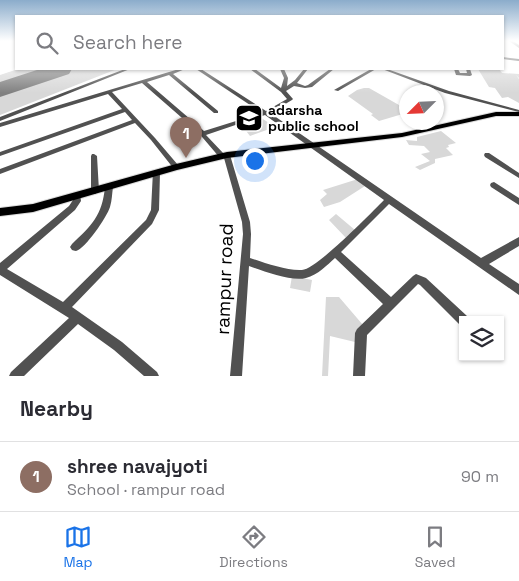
<!DOCTYPE html>
<html lang="en">
<head>
<meta charset="utf-8">
<style>
  :root { --surface:#fff; --page:#f7f7f7; --text:#2b2b33; --muted:#7c7c81; --line:#e1e1e2; --accent:#1a73e8 }
  body { margin:0; font-family:"Space Grotesk",sans-serif; background:var(--page); color:var(--text) }
  .controls { position:absolute; right:15px; bottom:15px; display:grid; overflow:hidden; border-radius:0px; box-shadow:0 1px 4px #0004 }
  .controls button { width:45px; height:45px; display:grid; place-items:center; padding:0; border:0; border-bottom:1px solid var(--line); background:var(--surface); color:var(--text); font:25px sans-serif }
  .compass { position:absolute; left:399px; top:85px; width:45px; height:45px; border-radius:50%; background:var(--surface); box-shadow:0 1px 4px #0004; rotate:246deg }
  .you { position:absolute; left:254px; top:160px; width:18px; height:18px; margin:-12px; border:4px solid #fff; border-radius:50%; background:#1a73e8; box-shadow:0 0 0 8px #1a73e833 }
  .badge { display:grid; place-items:center; width:32px; height:32px; border-radius:50%; background:var(--accent); color:#fff; font-size:16px; font-weight:700 }
  .pin { position:absolute; translate:-50% -41px; filter:drop-shadow(0 1px 2px #0008) }
  .pin::after { content:''; position:absolute; top:26px; width:18px; height:15px; background:inherit; clip-path:polygon(0 0,100% 0,50% 100%) }
  .list { margin:0; padding:0; list-style:none }
  h2 { display:flex; justify-content:space-between; align-items:center; height:65px; margin:0; padding:0 20px; font-size:21px }
  h2 small { font-size:16px; font-weight:400; color:var(--muted) }
  .list li { display:grid; grid-template-columns:32px 1fr auto; gap:15px; align-items:center; box-sizing:border-box; height:70px; padding:0 20px; border-top:1px solid var(--line) }
  .list b { display:block; font-size:19px; white-space:nowrap }
  .list p { margin:0; font-size:16px; white-space:nowrap; color:var(--muted) }
  .list em { font-size:16px; font-style:normal; color:var(--muted) }
  .icon { flex:none; width:28px; height:28px; fill:none; stroke:currentColor; stroke-width:2; stroke-linecap:round; stroke-linejoin:round }
  .map { position:relative; flex:none; width:519px; height:376px; overflow:hidden }
  .search { position:absolute; background:var(--surface); box-shadow:0 1px 4px #0004; left:15px; right:15px; top:15px; height:55px; display:flex; align-items:center; gap:12px; box-sizing:border-box; padding:0 18px; border-radius:0px; color:var(--muted); font-size:19px }
  .sheet { height:135px; background:var(--surface) }
  nav { display:flex; justify-content:space-around; align-items:center; box-sizing:border-box; height:70px; border-top:1px solid var(--line); background:var(--surface); font-size:14px; color:var(--muted) }
  nav a { display:grid; justify-items:center; gap:2px }
  nav .on { color:var(--accent) }
  .map>svg:first-child { display:block }
  .green { fill:#d8d8d8 }
  .lines { fill:none; stroke-linecap:round; stroke-linejoin:round }
  .runway { fill:#808080; fill-rule:evenodd }
  .major-casing { stroke:#dbdbdb; stroke-width:2 }
  .minor { fill:#515151; fill-rule:evenodd }
  .major { fill:#000; fill-rule:evenodd }
  .labels { text-anchor:middle; stroke-width:4.5; stroke-linejoin:round; paint-order:stroke }
  .far-poi-label { font-size:14px; font-weight:bold; fill:#000; stroke:#fff; text-anchor:start }
  .near-street-label { font-size:19px; fill:#000; stroke:#fff }
</style>
</head>
<body>
<div class="map">
<svg width="519" height="376" viewBox="0 0 519 376">
  <rect width="100%" height="100%" fill="#fff"/>
  <path class="green" d="M 18,69 L 54,69 L 0,87 L 0,75 Z
    M 73,69 L 117,69 L 0,115 L 0,95 Z
    M 478,69 L 499,69 L 502,73 L 519,74 L 519,78 L 516,75 L 519,79 L 519,103 L 508,97 L 502,98 L 495,88 L 489,87 Z
    M 364,88 L 369,88 L 406,109 L 406,113 L 379,121 L 371,115 L 373,114 L 348,96 L 357,90 Z
    M 260,117 L 275,127 L 250,136 L 240,123 Z
    M 441,131 L 456,143 L 448,145 L 449,147 L 446,148 L 453,155 L 435,159 L 435,163 L 420,170 L 415,167 L 430,161 L 421,154 L 430,152 L 424,146 L 409,145 L 406,140 L 417,141 L 417,137 Z
    M 358,179 L 365,186 L 340,202 L 324,207 L 320,200 L 327,194 L 323,190 Z
    M 336,214 L 355,230 L 346,238 L 329,220 Z
    M 292,276 L 312,280 L 310,292 L 290,288 Z
    M 326,297 L 339,297 L 363,325 L 355,342 L 330,336 L 328,376 L 322,376 Z"/>
  <g class="lines">
    <path class="runway" d="M 40,69 L 72,69 L 69,74 L 0,97 L 0,82 Z"/>
    <g class="major-casing">
      <path id="major" d="M 496,112 L 519,112 L 519,116 L 496,116 L 402,137 L 227,158 L 177,170 L 33,212 L 0,216 L 0,208 L 33,204 L 176,164 L 227,152 L 402,133 Z"/>
    </g>
    <path class="minor" d="M 509,41 L 513,41 L 519,45 L 519,48 Z
      M 503,57 L 519,59 L 519,61 L 503,59 Z
      M 125,69 L 130,69 L 0,121 L 0,117 Z
      M 179,69 L 185,69 L 173,74 L 218,111 L 218,113 L 214,113 L 169,75 L 147,82 L 204,131 L 262,113 L 196,69 L 201,69 L 266,111 L 287,99 L 281,92 L 250,69 L 255,69 L 281,88 L 284,78 L 280,69 L 284,69 L 288,78 L 287,86 L 295,80 L 304,69 L 308,69 L 297,83 L 305,86 L 308,85 L 330,69 L 334,69 L 312,87 L 305,88 L 294,86 L 286,91 L 293,99 L 292,100 L 270,113 L 481,258 L 519,237 L 519,246 L 489,264 L 519,284 L 519,295 L 389,204 L 341,252 L 391,297 L 413,276 L 416,274 L 426,278 L 467,316 L 468,320 L 463,320 L 463,325 L 459,324 L 420,285 L 418,284 L 367,335 L 365,376 L 353,376 L 355,333 L 357,329 L 383,304 L 335,258 C 327,265 318,275 306,278 C 292,282 264,271 249,266 L 242,376 L 230,376 L 243,234 L 242,222 L 224,158 L 220,158 L 197,131 L 142,83 L 112,92 L 155,138 L 178,165 L 179,167 L 178,169 L 174,169 L 151,140 L 135,123 L 0,174 L 0,169 L 132,120 L 125,112 L 0,156 L 0,152 L 122,109 L 108,94 L 0,127 L 0,123 ZM 265,115 L 384,200 C 371,213 317,269 302,270 C 287,271 265,263 250,258 L 251,234 L 250,222 L 230,155 L 227,153 L 224,154 L 206,135 Z
      M 371,69 L 376,69 L 338,91 L 334,90 Z
      M 382,69 L 387,69 L 449,91 L 519,110 L 519,112 L 445,93 Z
      M 454,69 L 458,69 L 460,73 L 467,73 L 466,69 L 470,69 L 472,75 L 470,76 L 456,75 Z
      M 485,153 L 489,153 L 519,173 L 519,178 L 485,157 L 484,155 Z
      M 92,154 L 94,154 L 97,156 L 99,191 L 95,194 L 91,191 L 91,156 Z
      M 153,171 L 159,171 L 160,173 L 159,210 L 152,224 L 72,307 L 122,342 L 157,372 L 159,376 L 144,376 L 114,350 L 78,324 L 24,376 L 9,376 L 11,372 L 69,318 L 0,275 L 0,263 L 69,206 L 73,200 L 74,194 L 80,194 L 81,201 L 75,210 L 7,269 L 63,302 L 146,220 L 151,210 Z
      M 494,182 L 519,198 L 519,205 L 491,187 L 490,185 L 491,183 Z
      M 109,184 L 113,187 C 112,194 112,200 110,207 C 107,217 85,249 76,251 C 74,251 73,250 72,250 L 70,247 L 72,244 C 92,225 102,216 105,187 Z"/>
    <use href="#major" class="major"/>
  </g>
  <linearGradient id="sky" x2="0" y2="1"><stop stop-color="#8baccb"/><stop offset="0.44" stop-color="#fff"/><stop offset="1" stop-color="#fff" stop-opacity="0"/></linearGradient>
  <rect width="519" height="93" fill="url(#sky)"/>
  <defs>
    <g id="school-square" transform="scale(1.4375)"><rect x="-9" y="-9" width="18" height="18" rx="4" fill="#000" stroke="#fff"/><path d="M0-5L7-2L0 1L-7-2ZM-4 1L0 2.5L4 1V4Q0 6-4 4Z" fill="#fff"/></g>
  </defs>
  <g fill-rule="evenodd">
    <use href="#school-square" x="249" y="118"/>
  </g>
  <g class="labels">
    <g class="far-poi-label">
      <text x="268" y="115">adarsha<tspan x="268" dy="16">public school</tspan></text>
    </g>
    <g class="near-street-label">
      <text transform="translate(224 279) rotate(-88)" y="7">rampur road</text>
    </g>
  </g>
</svg>
<div class="controls">
<button><svg class="icon" aria-label="layers" viewBox="0 0 24 24"><path d="M12 4l9 5-9 5-9-5zM3 14l9 5 9-5"/></svg></button>
</div>
<svg class="compass" viewBox="-18 -18 36 36"><path d="M0-13l5 13h-10z" fill="#e53935"/><path d="M0 13l5-13h-10z" fill="#7c7c81"/></svg>
<div class="you"></div>
<div class="pin badge" style="left:186px;top:158px;background:#8d6e63">1</div>
<div class="search"><svg class="icon" aria-label="search" viewBox="0 0 24 24"><circle cx="10" cy="10" r="6"/><path d="M15 15l6 6"/></svg>Search here</div>
</div>
<section class="sheet">
<h2>Nearby<small></small></h2>
<ul class="list">
<li><span class="badge" style="background:#8d6e63">1</span><div><b>shree navajyoti</b><p>School · rampur road</p></div><em>90 m</em></li>
</ul>
</section>
<nav>
<a class="on"><svg class="icon" aria-label="map" viewBox="0 0 24 24"><path d="M3 6l6-2 6 2 6-2v14l-6 2-6-2-6 2zM9 4v14M15 6v14"/></svg>Map</a>
<a><svg class="icon" aria-label="directions" viewBox="0 0 24 24"><path d="M12 3l9 9-9 9-9-9zM9 14v-3h6M13 9l2 2-2 2"/></svg>Directions</a>
<a><svg class="icon" aria-label="saved" viewBox="0 0 24 24"><path d="M7 4h10v16l-5-4-5 4z"/></svg>Saved</a>
</nav>
</body>
</html>
